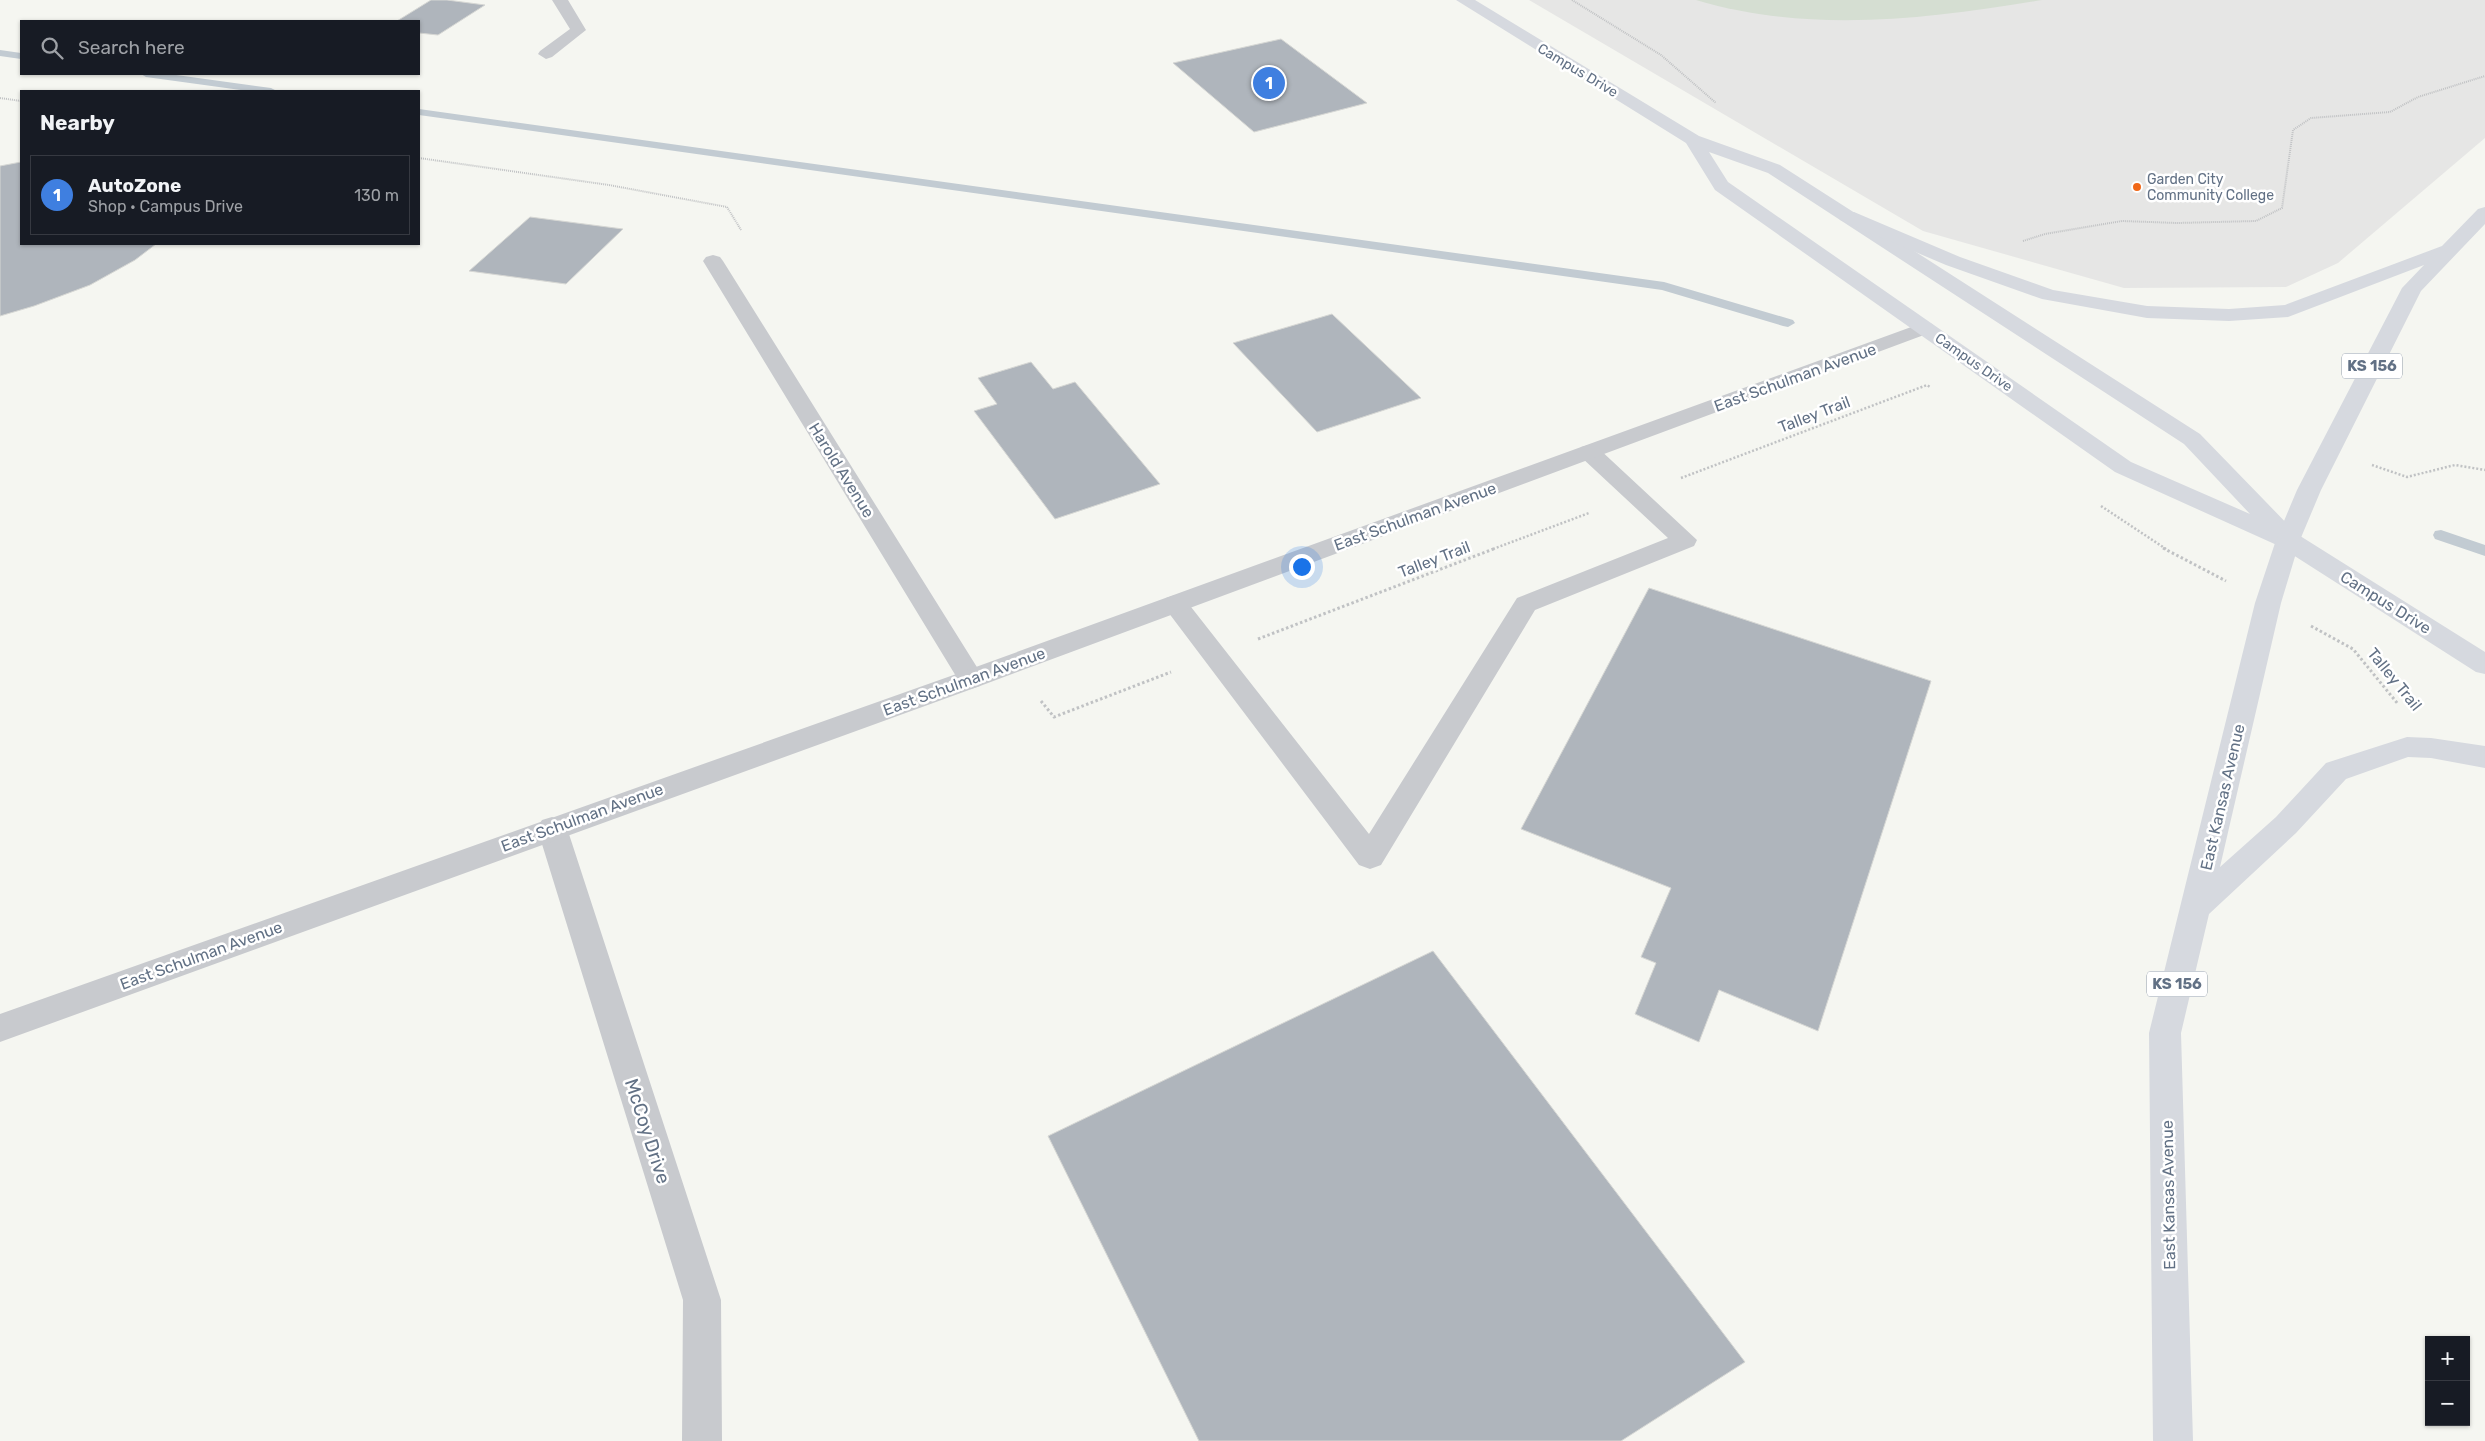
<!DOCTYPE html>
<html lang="en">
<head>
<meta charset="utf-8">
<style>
  :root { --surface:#171b24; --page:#20242c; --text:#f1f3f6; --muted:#9ea1a6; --line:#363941; --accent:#f06717 }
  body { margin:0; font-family:Rubik,sans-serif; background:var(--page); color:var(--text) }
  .controls { position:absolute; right:15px; bottom:15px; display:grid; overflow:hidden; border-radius:0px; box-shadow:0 1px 4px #0004 }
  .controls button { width:45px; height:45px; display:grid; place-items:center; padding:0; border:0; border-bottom:1px solid var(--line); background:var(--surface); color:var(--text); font:25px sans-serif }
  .you { position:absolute; left:1301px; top:566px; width:18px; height:18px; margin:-12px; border:4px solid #fff; border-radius:50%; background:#1a73e8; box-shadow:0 0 0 8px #1a73e833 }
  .badge { display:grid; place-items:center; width:32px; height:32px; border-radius:50%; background:var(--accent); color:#fff; font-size:16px; font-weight:700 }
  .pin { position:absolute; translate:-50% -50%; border:2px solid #fff; box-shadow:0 1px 5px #0006 }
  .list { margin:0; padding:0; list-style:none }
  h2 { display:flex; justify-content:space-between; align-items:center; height:65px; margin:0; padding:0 20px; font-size:21px }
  h2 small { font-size:16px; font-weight:400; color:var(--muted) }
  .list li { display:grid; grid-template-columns:32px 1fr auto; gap:15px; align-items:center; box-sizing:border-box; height:80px; margin:0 10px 10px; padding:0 10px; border:1px solid var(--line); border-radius:0px }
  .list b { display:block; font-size:19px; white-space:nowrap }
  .list p { margin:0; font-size:16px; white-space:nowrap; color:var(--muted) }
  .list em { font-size:16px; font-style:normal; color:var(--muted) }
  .icon { flex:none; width:28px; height:28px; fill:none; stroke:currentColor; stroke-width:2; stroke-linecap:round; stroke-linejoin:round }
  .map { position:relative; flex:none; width:2485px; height:1441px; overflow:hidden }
  .search { position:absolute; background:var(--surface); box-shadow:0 1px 4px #0004; left:20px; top:20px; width:400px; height:55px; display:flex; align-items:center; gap:12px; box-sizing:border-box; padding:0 18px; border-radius:0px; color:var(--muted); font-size:19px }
  .panel { position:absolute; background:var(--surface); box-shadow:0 1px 4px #0004; left:20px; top:90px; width:400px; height:155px; border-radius:0px }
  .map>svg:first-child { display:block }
  .built { fill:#e6e6e5 }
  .green { fill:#d5ded2 }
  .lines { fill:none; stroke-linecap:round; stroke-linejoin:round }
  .stream { fill:#c2cbd2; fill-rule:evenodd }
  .building { fill:#afb5bc; stroke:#d6d7d4 }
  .path-far2 { stroke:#c0c2c4; stroke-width:2; stroke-dasharray:1 1; stroke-linecap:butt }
  .path-far1 { stroke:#c0c2c4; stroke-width:2.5; stroke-dasharray:2 2; stroke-linecap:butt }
  .path { stroke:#c0c2c4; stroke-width:3; stroke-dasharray:2.5 2.5; stroke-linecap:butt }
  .service { fill:#c8cace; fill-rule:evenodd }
  .minor { fill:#c8cace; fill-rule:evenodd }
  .tertiary { fill:#c8cace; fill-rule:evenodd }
  .secondary { fill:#d6d9df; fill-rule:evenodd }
  .primary { fill:#d6d9df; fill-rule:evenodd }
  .poi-dot { fill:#f06717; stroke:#fff; stroke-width:2 }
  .labels { text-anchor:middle; stroke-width:5; stroke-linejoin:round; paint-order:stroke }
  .far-street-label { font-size:14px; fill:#627185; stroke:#fff }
  .far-poi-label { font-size:14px; fill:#627185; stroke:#fff; text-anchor:start }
  .shield { fill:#fff; stroke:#919caa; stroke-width:1 }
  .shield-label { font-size:15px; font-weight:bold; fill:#627185 }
  .street-label { font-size:16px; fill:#627185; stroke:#fff }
  .near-street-label { font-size:19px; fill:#627185; stroke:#fff }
</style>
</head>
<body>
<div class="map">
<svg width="2485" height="1441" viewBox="0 0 2485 1441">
  <rect width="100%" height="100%" fill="#f5f6f1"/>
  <path class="built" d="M 1529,0 L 2485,0 L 2485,138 L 2338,263 L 2286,287 L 2124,288 L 1923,231 Z"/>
  <path class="green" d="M 1696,0 L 2042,0 C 1928,19 1809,34 1696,0 Z"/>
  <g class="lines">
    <path class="stream" d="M 0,50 L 21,53 L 21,59 L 0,56 Z
      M 141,74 L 169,74 L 271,88 L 277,91 L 248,91 L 146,77 Z
      M 419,109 L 1664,282 L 1793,320 L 1795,323 L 1788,327 L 1783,326 L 1662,290 L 419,115 Z
      M 2441,530 L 2485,545 L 2485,556 L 2435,539 L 2433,535 L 2435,531 Z"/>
  </g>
  <path class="building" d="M 431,0 L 447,0 L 485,5 L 438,35 L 419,33 L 419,21 L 397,21 Z
    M 1281,39 L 1367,103 L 1254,132 L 1173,63 Z
    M 21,162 L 21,244 L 156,244 L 135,260 L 90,285 L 34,306 L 0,316 L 0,166 Z
    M 530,217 L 623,229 L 566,284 L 469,271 Z
    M 1332,314 L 1421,398 L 1317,432 L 1233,343 Z
    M 1031,362 L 1053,389 L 1075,382 L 1160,484 L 1055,519 L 974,411 L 997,404 L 978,378 Z
    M 1649,588 L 1931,681 L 1818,1031 L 1719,990 L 1699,1042 L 1635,1014 L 1656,963 L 1641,957 L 1671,888 L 1521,829 Z
    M 1433,951 L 1745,1362 L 1621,1441 L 1199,1441 L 1048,1136 Z"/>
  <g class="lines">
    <path class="path-far2" d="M 1572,0 L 1661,55 L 1716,103
      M 0,98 L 21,101
      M 419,158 L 609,185 L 727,207 L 741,230
      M 2023,241 L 2045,234 L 2122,221 L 2177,223 L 2256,221 L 2282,208 L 2293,130 L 2311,118 L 2390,112 L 2418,97 L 2485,76"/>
    <path class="path-far1" d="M 2372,465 L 2407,477 L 2455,465 L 2485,470
      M 1681,478 L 1927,385 L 1930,387
      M 2101,506 L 2166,549
      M 1493,549 L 1589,513"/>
    <path class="path" d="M 2163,548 L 2226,581
      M 2311,626 L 2353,649 L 2398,704
      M 1258,639 L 1496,548
      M 1041,701 L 1054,717 L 1171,672"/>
    <path class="service" d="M 1589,445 L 1597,447 L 1697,540 L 1694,546 L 1535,610 L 1381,865 L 1370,869 L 1359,865 L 1162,604 L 1166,598 L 1175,595 L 1184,598 L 1369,834 L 1517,598 L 1668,538 L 1581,457 L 1578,452 L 1581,447 Z"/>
    <path class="minor" d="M 552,0 L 568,0 L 586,30 L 552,57 L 546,59 L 538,54 L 540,51 L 570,29 Z
      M 713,255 L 720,257 L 723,261 L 980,672 L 984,679 L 980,686 L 971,689 L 962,686 L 703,261 L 706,257 Z
      M 552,817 L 562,820 L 567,828 L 721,1300 L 722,1441 L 682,1441 L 683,1300 L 537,828 L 542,820 Z"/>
    <path class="tertiary" d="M 1925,322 L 1932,324 L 1935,328 L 1932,332 L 980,686 L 0,1042 L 0,1014 L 962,672 Z"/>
    <path class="secondary" d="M 1456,0 L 1475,0 L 1699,136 L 1780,165 L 2200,434 L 2297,534 L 2485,652 L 2485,674 L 2476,672 L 2279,546 L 2115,472 L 1715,190 L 1686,143 ZM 1709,152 L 1768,173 L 2184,444 L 2250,514 L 2131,462 L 1728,182 Z"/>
    <path class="primary" d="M 2485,207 L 2485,224 L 2421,291 L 2321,490 L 2300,540 L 2281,603 L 2220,867 L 2276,817 L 2326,763 L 2407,737 L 2431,738 L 2485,746 L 2485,768 L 2431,758 L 2408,757 L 2346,779 L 2296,833 L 2209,914 L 2181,1033 L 2193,1441 L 2153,1441 L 2149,1033 L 2255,603 L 2276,540 L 2297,490 L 2402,288 L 2424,265 L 2288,317 L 2229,321 L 2147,318 L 2042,299 L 1946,265 L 1840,220 L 1838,216 L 1840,212 L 1854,212 L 1960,257 L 2053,290 L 2147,306 L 2229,309 L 2285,305 L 2442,246 L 2478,209 Z"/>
  </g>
  <circle class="poi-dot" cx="2137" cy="187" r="5"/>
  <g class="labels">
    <g class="far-street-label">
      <text transform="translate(1578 70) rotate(31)" y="5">Campus Drive</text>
      <text transform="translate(1974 362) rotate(35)" y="5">Campus Drive</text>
    </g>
    <g class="far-poi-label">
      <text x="2147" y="184">Garden City<tspan x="2147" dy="16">Community College</tspan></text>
    </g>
    <g class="shield">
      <rect x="2342" y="353.5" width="60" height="25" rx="4"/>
      <rect x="2147" y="971.5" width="60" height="25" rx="4"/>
    </g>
    <g class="shield-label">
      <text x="2372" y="371">KS 156</text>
      <text x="2177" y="989">KS 156</text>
    </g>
    <g class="street-label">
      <text transform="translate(1795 377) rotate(-20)" y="6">East Schulman Avenue</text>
      <text transform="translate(1814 414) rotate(-21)" y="6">Talley Trail</text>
      <text transform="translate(842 470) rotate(58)" y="6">Harold Avenue</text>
      <text transform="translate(1415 516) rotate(-20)" y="6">East Schulman Avenue</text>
      <text transform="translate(1434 559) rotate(-21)" y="6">Talley Trail</text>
      <text transform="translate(2386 602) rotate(32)" y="6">Campus Drive</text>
      <text transform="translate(2395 679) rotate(51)" y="6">Talley Trail</text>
      <text transform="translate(964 681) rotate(-20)" y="6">East Schulman Avenue</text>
      <text transform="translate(2222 797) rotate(-77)" y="6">East Kansas Avenue</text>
      <text transform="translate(582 817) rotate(-20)" y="6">East Schulman Avenue</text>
      <text transform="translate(201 955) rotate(-20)" y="6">East Schulman Avenue</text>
      <text transform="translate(2168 1195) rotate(-91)" y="6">East Kansas Avenue</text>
    </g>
    <g class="near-street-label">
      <text transform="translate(648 1131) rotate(72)" y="7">McCoy Drive</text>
    </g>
  </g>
</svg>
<div class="controls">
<button>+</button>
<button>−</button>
</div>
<div class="you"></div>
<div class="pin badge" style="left:1269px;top:83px;background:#3f7fe0">1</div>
<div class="search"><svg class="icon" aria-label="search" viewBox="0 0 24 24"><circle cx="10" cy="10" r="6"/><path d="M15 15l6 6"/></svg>Search here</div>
<section class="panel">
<h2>Nearby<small></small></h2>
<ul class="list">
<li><span class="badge" style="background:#3f7fe0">1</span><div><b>AutoZone</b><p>Shop · Campus Drive</p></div><em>130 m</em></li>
</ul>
</section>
</div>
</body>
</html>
